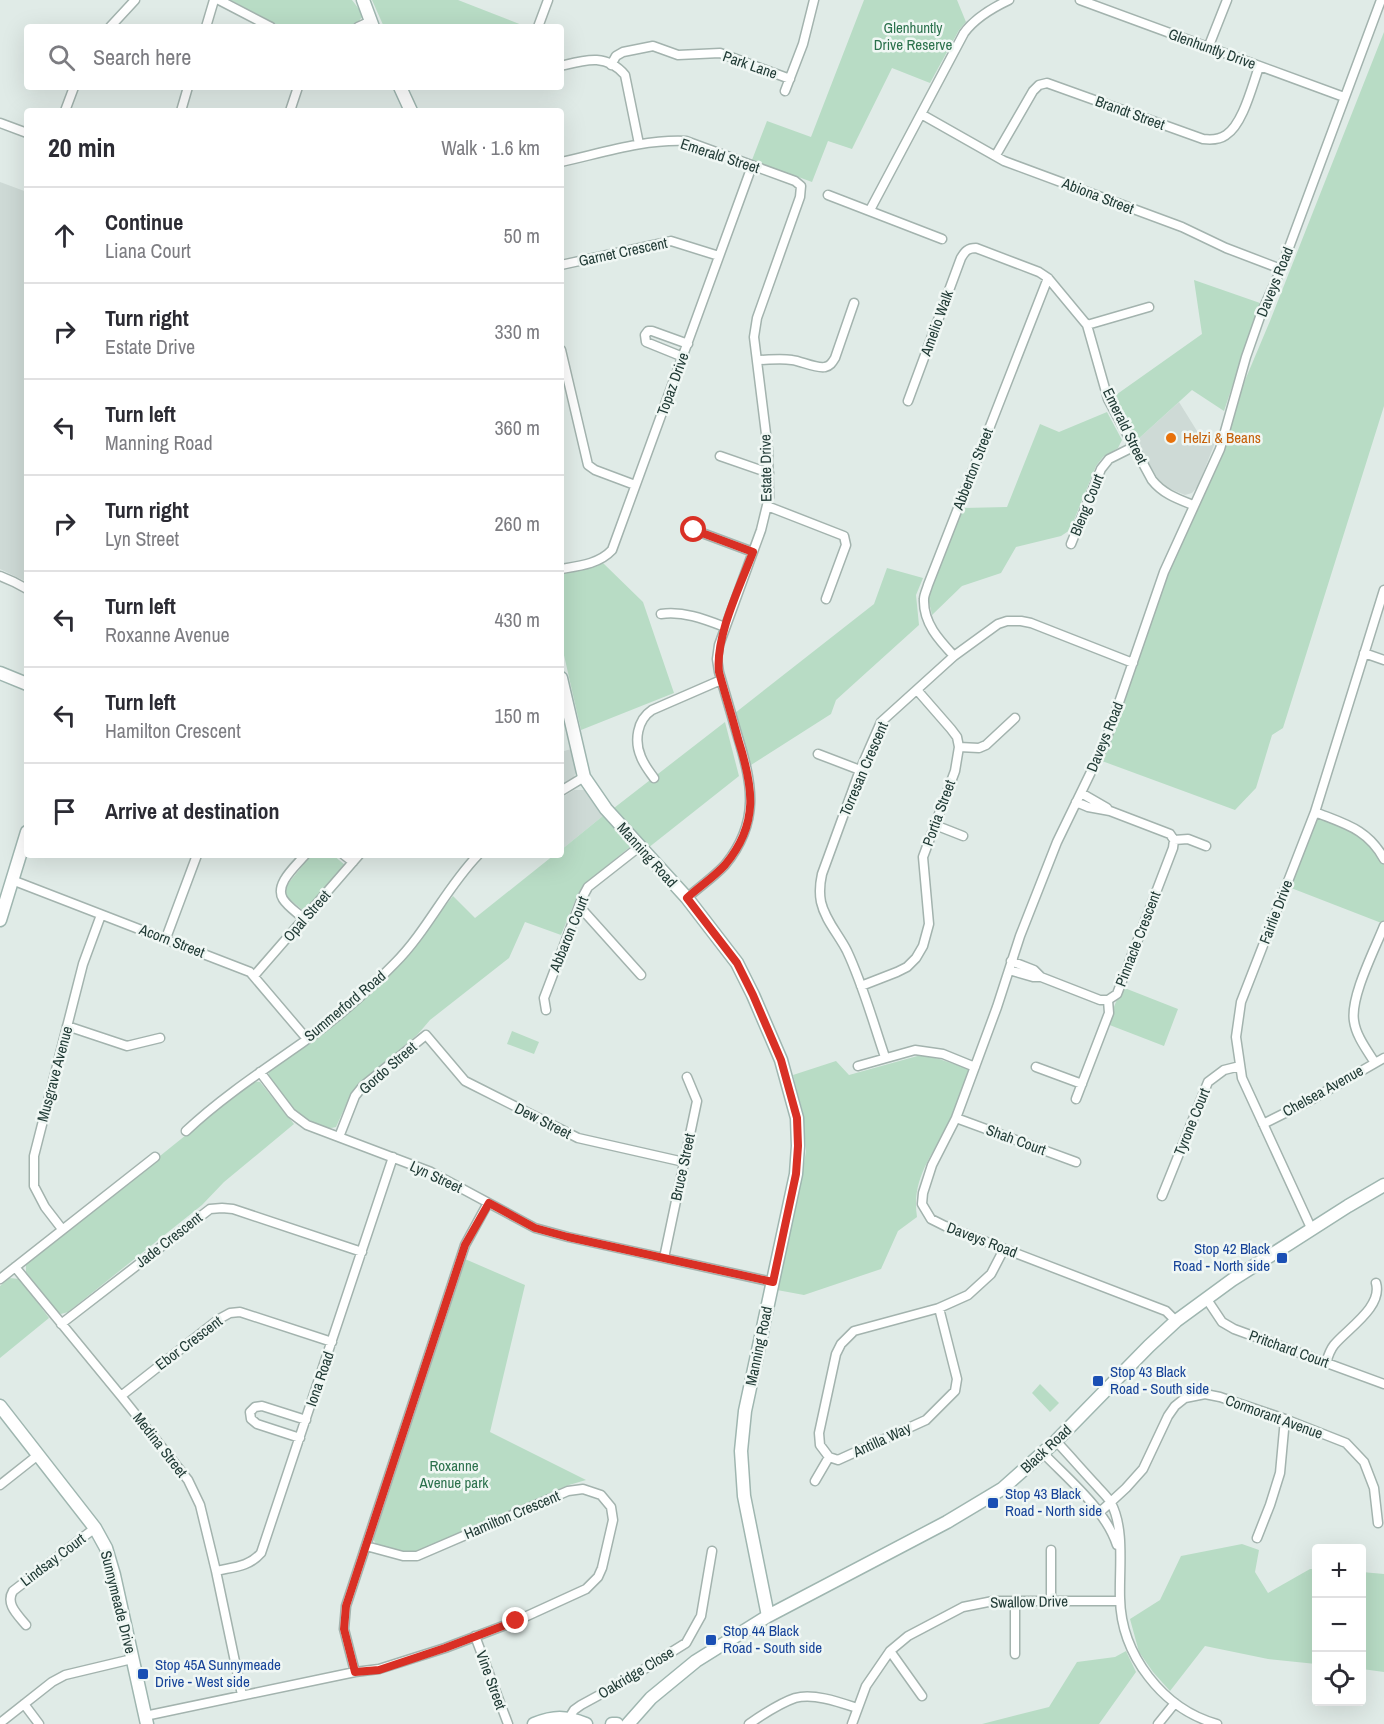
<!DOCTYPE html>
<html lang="en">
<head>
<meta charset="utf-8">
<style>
  :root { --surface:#fff; --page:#f2f2f3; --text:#2b2b33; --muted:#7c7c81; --line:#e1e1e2 }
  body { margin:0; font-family:"Archivo Narrow",sans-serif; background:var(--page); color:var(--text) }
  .controls { position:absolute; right:18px; bottom:18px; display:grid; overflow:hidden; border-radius:6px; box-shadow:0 6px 24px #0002 }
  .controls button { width:54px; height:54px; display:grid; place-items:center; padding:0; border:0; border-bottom:2px solid var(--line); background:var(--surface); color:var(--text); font:30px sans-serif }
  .stop { position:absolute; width:18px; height:18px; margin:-14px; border:4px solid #d93025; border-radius:50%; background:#fff }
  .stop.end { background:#d93025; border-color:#fff; box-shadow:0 2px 6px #0008 }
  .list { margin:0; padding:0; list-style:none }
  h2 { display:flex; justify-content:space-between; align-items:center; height:78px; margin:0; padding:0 24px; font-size:26px }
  h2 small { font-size:20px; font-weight:400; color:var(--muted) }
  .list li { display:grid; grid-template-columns:39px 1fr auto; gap:18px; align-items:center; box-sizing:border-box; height:96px; padding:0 24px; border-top:2px solid var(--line) }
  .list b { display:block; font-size:22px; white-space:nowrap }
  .list p { margin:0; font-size:20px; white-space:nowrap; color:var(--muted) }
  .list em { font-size:20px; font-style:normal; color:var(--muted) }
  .icon { flex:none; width:33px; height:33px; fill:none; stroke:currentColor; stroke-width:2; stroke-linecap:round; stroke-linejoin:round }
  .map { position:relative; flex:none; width:1384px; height:1724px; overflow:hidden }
  .search { position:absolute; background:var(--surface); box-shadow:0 6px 24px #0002; left:24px; top:24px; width:540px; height:66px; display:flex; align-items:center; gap:15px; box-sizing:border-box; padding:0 21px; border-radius:6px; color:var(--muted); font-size:22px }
  .panel { position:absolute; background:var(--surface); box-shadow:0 6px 24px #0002; left:24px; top:108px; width:540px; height:750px; border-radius:6px }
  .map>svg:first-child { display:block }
  .built { fill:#cedad6 }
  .green { fill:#b8dcc5 }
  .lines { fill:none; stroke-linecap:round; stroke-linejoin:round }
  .street-casing { stroke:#a3b3ae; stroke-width:11 }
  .secondary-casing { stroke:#9fb6b0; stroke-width:15 }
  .street { stroke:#fff; stroke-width:8 }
  .secondary { stroke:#fff; stroke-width:12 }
  .route { stroke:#d93025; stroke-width:8 }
  .food-dot { fill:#e8710a; stroke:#f0f7f4; stroke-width:2 }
  .transit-dot { fill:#1a4fb4; stroke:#f0f7f4; stroke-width:2 }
  .labels { text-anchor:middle; stroke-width:5; stroke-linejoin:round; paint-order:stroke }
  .park-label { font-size:15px; fill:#2b714c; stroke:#f0f7f4 }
  .street-label { font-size:15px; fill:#213b36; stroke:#f0f7f4 }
  .food-label { font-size:15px; fill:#c56008; stroke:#f0f7f4; text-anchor:start }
  .transit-label { font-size:15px; fill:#164399; stroke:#f0f7f4; text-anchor:start }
</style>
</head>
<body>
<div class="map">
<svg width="1384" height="1724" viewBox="0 0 1384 1724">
  <rect width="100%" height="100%" fill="#e0ebe7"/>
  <path class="built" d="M 0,182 L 27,192 L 27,582 L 0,569 Z
    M 1179,402 L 1197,431 L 1216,440 L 1198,486 L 1192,493 L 1185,495 L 1168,488 L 1158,479 L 1136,441 Z
    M 571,749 L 576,772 L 573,779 L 561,786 L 561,752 Z
    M 574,790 L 585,790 L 604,815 L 561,850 L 561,798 Z"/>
  <path class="green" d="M 230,0 L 352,0 L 362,13 L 362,17 L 359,21 L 348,27 L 282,27 Z
    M 372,0 L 458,0 L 527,27 L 384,27 Z
    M 864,0 L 957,0 L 966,22 L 959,30 L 930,83 L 892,68 L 852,149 L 828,141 L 812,182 L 752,160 L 767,121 L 811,137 Z
    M 1384,32 L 1384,406 L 1283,728 L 1272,735 L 1256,788 L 1235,810 L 1102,761 L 1162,577 L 1270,321 Z
    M 1194,280 L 1260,303 L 1224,411 L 1192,390 L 1136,441 L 1113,397 L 1202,334 Z
    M 1107,412 L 1122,440 L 1118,448 L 1103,457 L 1096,466 L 1070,530 L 1061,536 L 1016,547 L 1001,573 L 962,586 L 932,615 L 928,598 L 931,585 L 963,508 L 1007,507 L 1040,424 L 1059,432 Z
    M 603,563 L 643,602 L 674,693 L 581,730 L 561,642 L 561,574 Z
    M 887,568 L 923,578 L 916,595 L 919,625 L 836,700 L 831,714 L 751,765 L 735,713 L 874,604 Z
    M 725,722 L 739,776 L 648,848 L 614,808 Z
    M 1315,812 L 1355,828 L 1384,859 L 1384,924 L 1286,886 Z
    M 604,815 L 631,846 L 586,883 L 578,894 L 561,935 L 525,922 L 509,958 L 430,1020 L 418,1034 L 356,1087 L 350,1096 L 336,1127 C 309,1134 283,1098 268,1079 L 269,1071 L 342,1019 L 397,966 L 453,896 L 475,918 L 554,855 L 561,855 L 561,850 Z
    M 311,855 L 333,855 L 345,865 L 305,912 L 288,898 L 285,893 L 287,885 Z
    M 1122,987 L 1178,1009 L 1164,1046 L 1107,1024 Z
    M 512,1031 L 539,1042 L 534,1054 L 507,1044 Z
    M 921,1055 L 939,1059 L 969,1069 C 962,1087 957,1105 949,1122 C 933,1155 911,1178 917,1217 L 898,1231 L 881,1269 L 804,1295 L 777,1290 L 802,1176 L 806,1151 L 803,1113 L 793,1075 L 836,1061 L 849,1075 Z
    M 253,1081 L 260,1082 L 294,1124 L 224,1182 L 202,1205 L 68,1312 L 61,1314 L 57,1312 L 26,1272 L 26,1264 Z
    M 465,1259 L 525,1285 L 490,1432 L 586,1480 L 569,1485 L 418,1552 L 403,1551 L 376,1544 L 373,1539 Z
    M 9,1278 L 20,1279 L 49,1318 L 0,1358 L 0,1286 Z
    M 1040,1384 L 1059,1403 L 1050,1412 L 1032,1393 Z
    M 1242,1544 L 1259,1550 L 1255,1572 L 1268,1593 L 1310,1569 L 1316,1569 L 1316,1664 L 1268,1659 L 1205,1646 L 1170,1691 L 1153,1672 L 1139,1652 L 1130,1619 L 1160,1600 L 1181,1556 Z
    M 1362,1572 L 1384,1574 L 1384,1672 L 1362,1669 Z
    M 1126,1651 L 1136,1672 L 1099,1724 L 982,1724 L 1049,1707 L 1077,1662 L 1115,1657 Z"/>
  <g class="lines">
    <g class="street-casing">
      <path id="street" d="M 219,0 L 271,27
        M 1080,0 L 1344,97
        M 110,27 L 135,0
        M 206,27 L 214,0
        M 358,27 L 371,21
        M 538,27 L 548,0
        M 1208,48 L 1227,0
        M 611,65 L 616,56 L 623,52 L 653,46 L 678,55 L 720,53 L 790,79
        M 561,66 C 585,60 606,53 625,75 L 639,144
        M 785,91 L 803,44 L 814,0
        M 65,111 L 74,87
        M 181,111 L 188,87
        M 290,111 L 298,87
        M 921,114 L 1004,161 L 1182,227 L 1226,248 L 1281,269
        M 0,123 L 27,133
        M 996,155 L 1033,91 L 1039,85 L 1047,83 L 1203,139 C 1211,140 1219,140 1226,135 C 1243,124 1252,86 1259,67
        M 561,162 C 602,153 644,139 686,141 L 795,181 L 801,186 L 800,197 L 757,318 L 754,337 L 768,450 L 769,497 L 761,530 L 719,645 L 717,659 L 719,672 C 725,693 731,714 737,734 C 752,783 761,821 725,865 C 714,877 699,887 687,898
        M 828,195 L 942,239
        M 870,210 L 964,33 C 975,18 992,8 1009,0
        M 561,265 L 671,241 L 719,256
        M 1087,325 L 1149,307
        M 561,350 L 588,465 L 595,470 L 635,485
        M 683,357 L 646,342 L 645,335 L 648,331 L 652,331 L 688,344
        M 757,360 C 769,360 780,358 792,360 C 801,361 817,369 825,367 C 830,366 832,363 835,358 L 854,303
        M 908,401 L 961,258 C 965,251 968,248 976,248 L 1039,272 L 1048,278 L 1087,325 L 1108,399 L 1152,480 C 1163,494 1178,499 1193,505
        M 720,456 L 769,473
        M 767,506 L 844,536 L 846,545 L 826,599
        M 694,530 L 753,552
        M 1071,544 L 1101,469 L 1109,459 L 1133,447
        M 561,569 C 579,566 599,564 612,550 L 752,166
        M 0,576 L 14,582 L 27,589
        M 661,614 C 684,611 704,619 725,627
        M 1364,653 L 1384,660
        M 954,656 C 939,640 923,623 924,599 C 924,595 927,589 928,585 L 1048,278
        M 959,747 L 979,748 L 986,745 L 1015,718
        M 818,754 L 860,770
        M 654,778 C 649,771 644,765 641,757 C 634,741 637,720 652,710 L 721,680
        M 561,791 L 584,777
        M 1081,793 L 1107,808
        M 1315,812 C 1345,824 1368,829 1384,859
        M 935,825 L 963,836
        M 1174,840 L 1188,839 L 1206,846
        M 344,855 L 353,862
        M 12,880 L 250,972 L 307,1039
        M 579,906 L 641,975
        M 304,919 C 298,913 288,907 283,899 C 274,884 296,866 305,855
        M 166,938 L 197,855
        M 1011,961 L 1034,970 L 1041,977
        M 1009,970 L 1033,977 L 1041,977 L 1100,1000 L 1108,1000 L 1117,994 L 1173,848 L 1174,840 L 1170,834 L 1110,811 L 1088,807 L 1076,802
        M 254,976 L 359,855
        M 861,986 L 897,972 L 907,967 L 916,958 L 923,946 L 929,924 L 923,857 L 955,771 L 959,747 L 957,737 L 951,729 L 917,690
        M 546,1010 L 544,998 L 582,898 L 588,887 L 639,847
        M 67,1026 L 127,1046 L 160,1038
        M 885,1057 C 873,1022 863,985 847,951 C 839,935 825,920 821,902 C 819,892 820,883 822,874 L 860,770 L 881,722 L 954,656 L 998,624 L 1007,621 L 1021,621 L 1031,623 L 1133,663
        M 1375,1063 C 1367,1050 1356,1036 1354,1021 C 1350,997 1375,949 1384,926
        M 858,1066 L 915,1050 L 943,1054 L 975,1067
        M 1036,1067 L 1082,1084
        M 260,1072 L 291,1113 L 307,1125 L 431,1172 L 535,1228 L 568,1237 L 773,1282
        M 1076,1099 L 1109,1013 L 1108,1000
        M 956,1118 L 1076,1162
        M 1263,1124 L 1309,1101 L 1384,1058
        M 186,1131 C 221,1098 262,1071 302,1043 C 335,1020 366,993 395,963 C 427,931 446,888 478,855
        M 339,1137 L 355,1096 L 363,1086 L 426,1035 L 465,1081 L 578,1138 L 684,1162
        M 1162,1196 L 1208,1082 L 1224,1070 L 1240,1066
        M 62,1229 L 45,1207 L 34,1186 L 34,1156 L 83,964 L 101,915
        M 1312,1230 L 1242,1078 L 1236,1037 L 1241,1002 L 1315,812 L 1384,590
        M 664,1258 L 697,1101 L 687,1077
        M 15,1267 L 121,1396 L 188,1480 L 200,1505 L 216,1571 L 242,1695
        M 0,1279 L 155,1157
        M 1206,1298 L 1222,1322 L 1234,1329 L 1384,1384
        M 939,1308 L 957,1379 L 955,1391 L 926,1420 L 838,1460 L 829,1457 L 820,1445 L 819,1433 L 836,1354 L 841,1344 L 854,1331 L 939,1308 L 968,1295 L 991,1274 L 1004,1249
        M 1176,1321 L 1166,1311 L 945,1226 L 931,1219 L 922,1204 L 923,1193 L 932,1165 L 956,1118 L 997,1007 L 1020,936 L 1057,842 L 1105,743 L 1164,572 L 1220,449 L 1246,357 L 1261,314 L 1281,269 L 1381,0
        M 61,1324 L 210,1209 L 222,1208 L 233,1209 L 362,1252
        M 1326,1363 C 1328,1356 1330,1350 1334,1345 C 1347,1329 1383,1307 1376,1283
        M 121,1396 L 219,1319 L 230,1313 L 240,1312 L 332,1342
        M 300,1438 L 257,1424 L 251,1419 L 250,1412 L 255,1407 L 262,1406 L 306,1420
        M 1056,1441 C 1070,1456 1083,1471 1096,1485 C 1101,1491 1108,1497 1111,1503 C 1125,1529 1119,1569 1120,1598 C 1121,1655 1163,1709 1217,1724
        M 1043,1453 C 1069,1480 1105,1509 1117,1545
        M 815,1481 L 829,1457
        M 0,1485 L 38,1455
        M 1100,1512 L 1126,1488 L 1143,1469 L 1168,1416 L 1175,1406 L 1185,1398 L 1205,1394 L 1220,1397 L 1285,1419 L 1346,1443 L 1364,1462 L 1374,1488 L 1378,1523
        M 1257,1538 L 1270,1505 L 1280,1473 L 1285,1419
        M 216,1571 C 233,1567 249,1567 261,1553 L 393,1157
        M 1051,1601 L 1051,1550
        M 26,1625 C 18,1615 5,1604 13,1591 L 95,1528
        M 475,1636 L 508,1724
        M 890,1651 L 922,1696
        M 1015,1654 L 1015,1601
        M 355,1672 L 344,1629 L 346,1606 L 465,1245 L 488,1203
        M 24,1704 L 39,1724
        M 145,1716 L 355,1672 L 379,1669 L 445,1648 L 516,1621 L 586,1589 L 598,1577 L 602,1568 L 613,1520 L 611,1507 L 601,1495 L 583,1489 L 568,1491 L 417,1556 L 403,1556 L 366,1546
        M 569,1718 L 574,1710 L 581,1705 L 625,1681 L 686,1643 L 701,1616 L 712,1551
        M 0,1723 L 52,1682 L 65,1675 L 132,1659
        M 749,1724 C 762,1715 780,1703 795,1698 C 814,1693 839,1702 857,1708
        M 852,1724 L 866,1686 L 890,1651 L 908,1636 L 963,1607 L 993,1601 L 1120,1601
        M 1158,1724 L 1175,1703"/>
    </g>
    <g class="secondary-casing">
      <path id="secondary" d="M 363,0 L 373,27
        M 400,87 L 411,111
        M 0,673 L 27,684
        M 561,678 L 584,777 L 606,809 L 687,898 L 737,963 L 753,995 L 781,1060 L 797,1118 L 798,1146 L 796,1174 L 745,1411 L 741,1451 L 744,1496 L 768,1616
        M 0,920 L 27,832
        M 0,1406 L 95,1528 L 106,1548 L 114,1575 L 147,1724
        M 534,1724 C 554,1716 565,1716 586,1724
        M 612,1724 L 617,1724
        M 628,1724 L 651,1698 L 696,1661 L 768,1616 L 947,1522 L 1002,1489 L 1056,1441 L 1149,1346 L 1176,1321 L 1232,1280 L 1348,1206 L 1384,1185"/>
    </g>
    <use href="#street" class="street"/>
    <use href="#secondary" class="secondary"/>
  </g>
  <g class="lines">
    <path class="route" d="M 516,1621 L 445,1648 L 379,1670 L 355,1672 L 344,1629 L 346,1606 L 465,1245 L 489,1203 L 535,1228 L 568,1237 L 773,1282 L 796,1174 L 798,1146 L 797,1118 L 781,1060 L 753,995 L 737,963 L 687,898 C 699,887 714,877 725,865 C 760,823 753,786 738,739 C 732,716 725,694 719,672 C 715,637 740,586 753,552 L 694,530"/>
  </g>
  <circle class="food-dot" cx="1171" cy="438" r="6"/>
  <g class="transit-dot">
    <rect x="1276" y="1252" width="12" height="12" rx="3"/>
    <rect x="1092" y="1375" width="12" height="12" rx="3"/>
    <rect x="987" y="1497" width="12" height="12" rx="3"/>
    <rect x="705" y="1634" width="12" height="12" rx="3"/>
    <rect x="137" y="1668" width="12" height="12" rx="3"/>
  </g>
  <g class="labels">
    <g class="park-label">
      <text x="913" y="33">Glenhuntly<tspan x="913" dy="17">Drive Reserve</tspan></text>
      <text x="454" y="1471">Roxanne<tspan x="454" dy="17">Avenue park</tspan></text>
    </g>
    <g class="street-label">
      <text transform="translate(1212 49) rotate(20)" y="5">Glenhuntly Drive</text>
      <text transform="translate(750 65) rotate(19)" y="5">Park Lane</text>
      <text transform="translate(1130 113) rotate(20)" y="5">Brandt Street</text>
      <text transform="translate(720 156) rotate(18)" y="5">Emerald Street</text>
      <text transform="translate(1098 196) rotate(21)" y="5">Abiona Street</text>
      <text transform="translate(623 252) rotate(-12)" y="5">Garnet Crescent</text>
      <text transform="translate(1275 282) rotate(-68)" y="5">Daveys Road</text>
      <text transform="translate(937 323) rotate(-70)" y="5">Amelio Walk</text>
      <text transform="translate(673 384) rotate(-70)" y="5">Topaz Drive</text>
      <text transform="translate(1125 426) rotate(64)" y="5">Emerald Street</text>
      <text transform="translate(766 468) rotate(-91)" y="5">Estate Drive</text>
      <text transform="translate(973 469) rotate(-69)" y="5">Abberton Street</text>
      <text transform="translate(1087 505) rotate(-68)" y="5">Bleng Court</text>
      <text transform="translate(1105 737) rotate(-68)" y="5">Daveys Road</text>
      <text transform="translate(864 769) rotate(-67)" y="5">Torresan Crescent</text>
      <text transform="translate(939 813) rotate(-70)" y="5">Portia Street</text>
      <text transform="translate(647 855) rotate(48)" y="5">Manning Road</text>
      <text transform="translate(1276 912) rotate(-69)" y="5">Fairlie Drive</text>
      <text transform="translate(307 916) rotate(-49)" y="5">Opal Street</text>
      <text transform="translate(569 934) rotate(-68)" y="5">Abbaron Court</text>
      <text transform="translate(1138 939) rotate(-69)" y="5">Pinnacle Crescent</text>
      <text transform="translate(172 941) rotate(21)" y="5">Acorn Street</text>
      <text transform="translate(345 1006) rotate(-40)" y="5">Summerford Road</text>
      <text transform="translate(388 1068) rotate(-41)" y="5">Gordo Street</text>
      <text transform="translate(55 1074) rotate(-75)" y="5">Musgrave Avenue</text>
      <text transform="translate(1323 1091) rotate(-29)" y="5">Chelsea Avenue</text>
      <text transform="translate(543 1121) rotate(27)" y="5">Dew Street</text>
      <text transform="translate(1192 1122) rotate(-68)" y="5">Tyrone Court</text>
      <text transform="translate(1016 1140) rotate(20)" y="5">Shah Court</text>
      <text transform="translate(683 1167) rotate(-78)" y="5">Bruce Street</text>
      <text transform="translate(436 1177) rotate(25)" y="5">Lyn Street</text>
      <text transform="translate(169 1240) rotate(-38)" y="5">Jade Crescent</text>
      <text transform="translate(982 1240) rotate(21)" y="5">Daveys Road</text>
      <text transform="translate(189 1343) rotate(-37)" y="5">Ebor Crescent</text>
      <text transform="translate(759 1346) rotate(-78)" y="5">Manning Road</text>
      <text transform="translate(1289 1349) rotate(20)" y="5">Pritchard Court</text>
      <text transform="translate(320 1379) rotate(-71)" y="5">Iona Road</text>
      <text transform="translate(1274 1417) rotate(20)" y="5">Cormorant Avenue</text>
      <text transform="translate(882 1440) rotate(-25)" y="5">Antilla Way</text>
      <text transform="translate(160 1445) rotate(52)" y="5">Medina Street</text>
      <text transform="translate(1046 1449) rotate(-43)" y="5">Black Road</text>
      <text transform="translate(512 1515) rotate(-23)" y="5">Hamilton Crescent</text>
      <text transform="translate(53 1560) rotate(-37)" y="5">Lindsay Court</text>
      <text transform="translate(118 1602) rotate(76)" y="5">Sunnymeade Drive</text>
      <text transform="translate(1029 1602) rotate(-1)" y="5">Swallow Drive</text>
      <text transform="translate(636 1673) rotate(-31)" y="5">Oakridge Close</text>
      <text transform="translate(491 1680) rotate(70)" y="5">Vine Street</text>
    </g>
    <g class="food-label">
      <text x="1183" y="443">Helzi &amp; Beans</text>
    </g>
    <g class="transit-label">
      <text x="1270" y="1254" text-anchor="end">Stop 42 Black<tspan x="1270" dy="17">Road - North side</tspan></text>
      <text x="1110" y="1377">Stop 43 Black<tspan x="1110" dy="17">Road - South side</tspan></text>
      <text x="1005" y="1499">Stop 43 Black<tspan x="1005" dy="17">Road - North side</tspan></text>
      <text x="723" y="1636">Stop 44 Black<tspan x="723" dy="17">Road - South side</tspan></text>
      <text x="155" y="1670">Stop 45A Sunnymeade<tspan x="155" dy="17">Drive - West side</tspan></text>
    </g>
  </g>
</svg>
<div class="controls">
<button>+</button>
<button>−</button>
<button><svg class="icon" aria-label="locate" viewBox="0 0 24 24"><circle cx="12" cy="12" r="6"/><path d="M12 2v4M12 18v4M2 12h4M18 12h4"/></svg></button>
</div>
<div class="stop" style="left:694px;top:530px"></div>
<div class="stop end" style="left:516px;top:1621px"></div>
<div class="search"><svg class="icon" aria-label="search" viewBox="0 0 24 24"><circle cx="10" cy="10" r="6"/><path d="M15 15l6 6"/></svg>Search here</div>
<section class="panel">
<h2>20 min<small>Walk · 1.6 km</small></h2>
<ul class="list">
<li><svg class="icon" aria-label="ahead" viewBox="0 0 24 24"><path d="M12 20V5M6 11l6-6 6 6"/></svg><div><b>Continue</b><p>Liana Court</p></div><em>50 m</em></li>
<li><svg class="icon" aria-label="right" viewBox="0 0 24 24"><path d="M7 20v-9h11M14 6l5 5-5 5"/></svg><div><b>Turn right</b><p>Estate Drive</p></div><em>330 m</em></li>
<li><svg class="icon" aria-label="left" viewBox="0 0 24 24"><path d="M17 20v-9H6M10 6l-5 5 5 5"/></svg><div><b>Turn left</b><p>Manning Road</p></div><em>360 m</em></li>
<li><svg class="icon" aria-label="right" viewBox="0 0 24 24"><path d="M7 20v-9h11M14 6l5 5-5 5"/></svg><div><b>Turn right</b><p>Lyn Street</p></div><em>260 m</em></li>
<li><svg class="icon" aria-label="left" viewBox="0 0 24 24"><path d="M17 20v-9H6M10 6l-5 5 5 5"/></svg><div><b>Turn left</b><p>Roxanne Avenue</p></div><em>430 m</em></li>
<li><svg class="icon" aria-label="left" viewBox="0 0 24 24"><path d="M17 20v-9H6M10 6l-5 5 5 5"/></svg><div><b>Turn left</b><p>Hamilton Crescent</p></div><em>150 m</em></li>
<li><svg class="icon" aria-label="arrive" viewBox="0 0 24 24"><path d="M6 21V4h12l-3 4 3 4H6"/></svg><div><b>Arrive at destination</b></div></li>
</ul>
</section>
</div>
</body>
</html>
